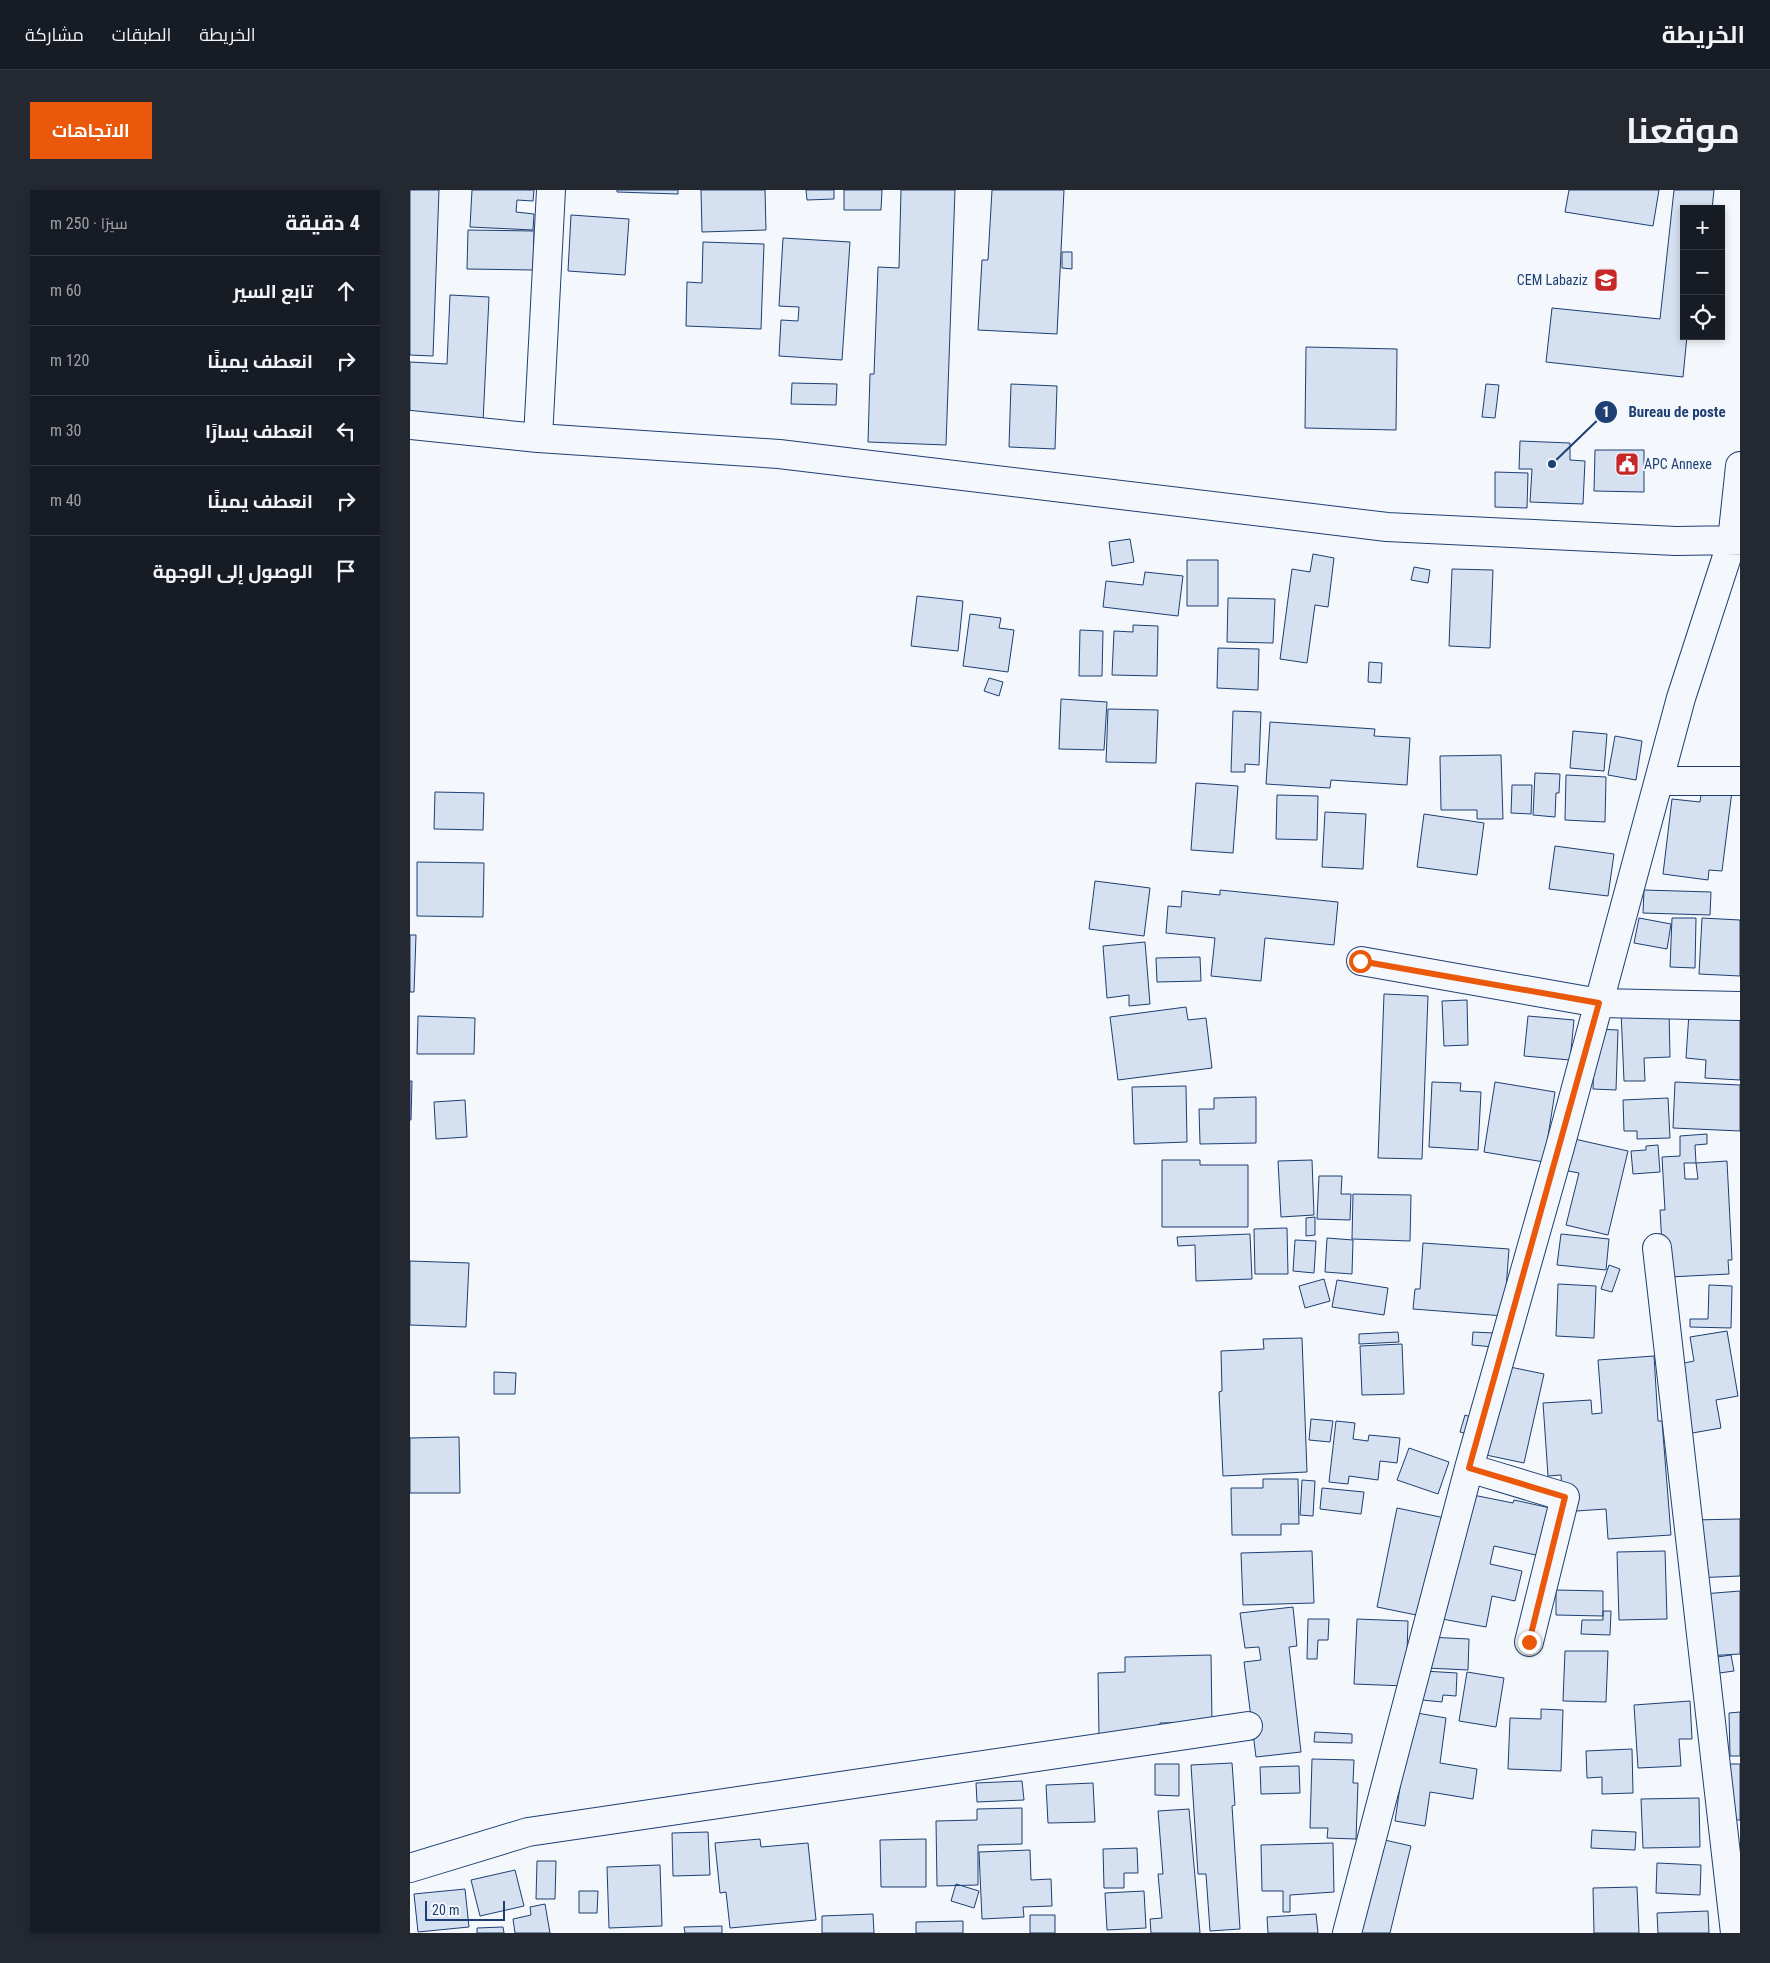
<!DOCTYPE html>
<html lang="ar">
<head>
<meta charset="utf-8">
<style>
  :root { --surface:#171b24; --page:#242831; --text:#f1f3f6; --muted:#9ea1a6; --line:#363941; --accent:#ea580c }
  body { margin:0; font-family:"Roboto Condensed",Cairo,sans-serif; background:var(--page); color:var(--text); direction:rtl }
  .controls { position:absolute; right:15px; top:15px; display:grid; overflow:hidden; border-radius:0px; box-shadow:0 2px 8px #0003 }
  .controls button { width:45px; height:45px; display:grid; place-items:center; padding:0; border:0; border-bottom:1px solid var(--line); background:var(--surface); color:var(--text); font:25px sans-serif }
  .scale { position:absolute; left:15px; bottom:12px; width:80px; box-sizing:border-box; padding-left:5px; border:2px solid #1d3f73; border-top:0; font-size:14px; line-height:18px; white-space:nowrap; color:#1d3f73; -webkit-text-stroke:4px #f4f7fb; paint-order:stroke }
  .stop { position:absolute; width:15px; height:15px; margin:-11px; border:4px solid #ea580c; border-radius:50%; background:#fff }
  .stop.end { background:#ea580c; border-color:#fff; box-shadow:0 1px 5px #0008 }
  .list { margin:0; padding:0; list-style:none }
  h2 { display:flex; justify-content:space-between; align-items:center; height:65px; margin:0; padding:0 20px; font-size:21px }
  h2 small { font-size:16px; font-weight:400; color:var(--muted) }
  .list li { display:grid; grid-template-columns:32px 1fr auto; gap:15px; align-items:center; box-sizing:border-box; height:70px; padding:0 20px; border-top:1px solid var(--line) }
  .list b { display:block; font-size:19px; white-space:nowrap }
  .list em { font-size:16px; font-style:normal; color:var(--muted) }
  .icon { flex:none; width:28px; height:28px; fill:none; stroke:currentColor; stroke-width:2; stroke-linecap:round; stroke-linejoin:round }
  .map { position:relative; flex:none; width:1330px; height:1743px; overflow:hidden; direction:ltr; border-radius:0px }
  header { display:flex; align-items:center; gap:30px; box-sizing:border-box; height:70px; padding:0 25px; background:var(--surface); border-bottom:1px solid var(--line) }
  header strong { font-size:24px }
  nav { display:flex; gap:28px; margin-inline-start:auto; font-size:18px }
  .intro { display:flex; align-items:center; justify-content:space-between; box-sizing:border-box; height:120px; padding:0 30px }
  h1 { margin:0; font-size:35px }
  .button { padding:12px 22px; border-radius:0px; background:var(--accent); color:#fff; font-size:18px; font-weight:700 }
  main { display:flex; gap:30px; padding:0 30px }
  aside { flex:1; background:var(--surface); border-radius:0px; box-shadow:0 2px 8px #0003 }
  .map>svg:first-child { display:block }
  .building { fill:#d5e0f0; stroke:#1d3f73 }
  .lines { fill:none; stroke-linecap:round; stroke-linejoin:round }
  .minor-casing { stroke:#1d3f73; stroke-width:30 }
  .minor { stroke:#f4f7fb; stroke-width:28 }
  .route { stroke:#ea580c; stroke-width:6 }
  .labels { text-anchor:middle; stroke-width:4; stroke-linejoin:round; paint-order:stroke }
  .poi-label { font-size:14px; fill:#1d3f73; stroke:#f4f7fb; text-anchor:end }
  .leader { fill:none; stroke:#1d3f73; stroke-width:2 }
  .callout-dot { fill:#1d3f73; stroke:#f4f7fb; stroke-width:2 }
  .mark-label { font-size:15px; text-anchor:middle; font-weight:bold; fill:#fff }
  .callout-label { font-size:15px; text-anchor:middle; font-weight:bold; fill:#1d3f73; stroke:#f4f7fb; stroke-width:4; stroke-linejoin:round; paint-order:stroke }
</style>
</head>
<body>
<header>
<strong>الخريطة</strong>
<nav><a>الخريطة</a><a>الطبقات</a><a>مشاركة</a></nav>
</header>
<div class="intro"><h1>موقعنا</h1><a class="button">الاتجاهات</a></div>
<main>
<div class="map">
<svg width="1330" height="1743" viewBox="0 0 1330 1743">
  <rect width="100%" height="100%" fill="#f4f7fb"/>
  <path class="building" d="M 0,0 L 29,0 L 23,166 L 0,165 Z
    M 62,0 L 124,0 L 123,11 L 107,10 L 106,22 L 124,24 L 123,40 L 60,37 Z
    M 207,0 L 268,0 L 268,4 L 207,2 Z
    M 291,0 L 355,0 L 356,40 L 292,42 Z
    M 396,0 L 424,0 L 424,9 L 397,10 Z
    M 434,0 L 472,0 L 471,20 L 434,20 Z
    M 491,0 L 545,0 L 536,255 L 458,252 L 460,184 L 464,184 L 468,77 L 489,78 Z
    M 582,0 L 654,0 L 647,144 L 568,140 L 572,70 L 578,70 Z
    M 1159,0 L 1249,0 L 1243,36 L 1155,22 Z
    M 1264,0 L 1304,0 L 1302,19 L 1274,19 L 1274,146 L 1277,146 L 1273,187 L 1136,172 L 1142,118 L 1250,129 Z
    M 161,25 L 219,29 L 215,85 L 158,81 Z
    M 58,40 L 124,41 L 123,80 L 57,79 Z
    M 373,48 L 440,52 L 432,170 L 369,166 L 371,130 L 388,131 L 389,117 L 369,116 Z
    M 293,52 L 354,54 L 351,139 L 276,136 L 277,92 L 292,93 Z
    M 652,62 L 662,62 L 662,79 L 652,78 Z
    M 40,105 L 79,107 L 73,232 L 0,229 L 0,172 L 37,174 Z
    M 896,157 L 987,159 L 986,240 L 895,238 Z
    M 382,193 L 427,194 L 426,215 L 381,214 Z
    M 601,194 L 647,196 L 645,259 L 599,257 Z
    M 1076,194 L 1089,195 L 1085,228 L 1072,227 Z
    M 1110,251 L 1160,253 L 1160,270 L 1175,271 L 1173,314 L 1120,312 L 1122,279 L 1109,279 Z
    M 1185,260 L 1234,260 L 1234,302 L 1184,301 Z
    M 1085,282 L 1118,283 L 1117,318 L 1085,317 Z
    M 720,349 L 724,372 L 702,376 L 699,352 Z
    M 903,364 L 924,368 L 918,417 L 905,415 L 897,473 L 870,469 L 882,379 L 900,382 Z
    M 777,370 L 808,370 L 808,416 L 777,416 Z
    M 1004,377 L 1020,380 L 1018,393 L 1001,390 Z
    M 1042,379 L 1083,380 L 1080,458 L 1039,456 Z
    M 735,382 L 773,386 L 768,426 L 693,417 L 696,391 L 733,395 Z
    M 507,406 L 553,411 L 548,461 L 501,456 Z
    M 818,408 L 865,409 L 863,453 L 817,452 Z
    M 560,424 L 591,428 L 589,438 L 604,440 L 598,482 L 553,476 Z
    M 723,435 L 748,436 L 747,486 L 702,485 L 704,441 L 723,442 Z
    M 670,440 L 693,441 L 692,486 L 669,486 Z
    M 808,458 L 849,459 L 848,500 L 807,498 Z
    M 959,472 L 972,473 L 971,493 L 958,492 Z
    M 579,488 L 593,492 L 589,506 L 574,501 Z
    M 651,509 L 697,512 L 694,560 L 649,559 Z
    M 698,519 L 748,520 L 746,573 L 696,572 Z
    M 823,521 L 851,522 L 849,575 L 835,574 L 835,582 L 821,582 Z
    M 860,532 L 965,539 L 964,546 L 1000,548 L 997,595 L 921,590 L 920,598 L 856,594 Z
    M 1163,541 L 1197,544 L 1194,581 L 1160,578 Z
    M 1205,546 L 1232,551 L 1226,590 L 1198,585 Z
    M 1091,565 L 1093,629 L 1067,629 L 1067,620 L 1031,620 L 1030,566 Z
    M 1125,583 L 1150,584 L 1149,603 L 1146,603 L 1145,627 L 1123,625 Z
    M 1156,585 L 1196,587 L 1195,632 L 1155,630 Z
    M 786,593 L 828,596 L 823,663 L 781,660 Z
    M 1102,595 L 1122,595 L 1121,624 L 1101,623 Z
    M 1292,597 L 1322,601 L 1312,681 L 1299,680 L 1298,690 L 1253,684 L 1262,609 L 1290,612 Z
    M 25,602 L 74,603 L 73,640 L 24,639 Z
    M 867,605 L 908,606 L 907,650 L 866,649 Z
    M 915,622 L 956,624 L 953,679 L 912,677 Z
    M 1014,624 L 1074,633 L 1067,685 L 1007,677 Z
    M 1145,656 L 1204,664 L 1198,706 L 1139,699 Z
    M 7,672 L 74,673 L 73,727 L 7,726 Z
    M 685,691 L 740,698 L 734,746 L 679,739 Z
    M 810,700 L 928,712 L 924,755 L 855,748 L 851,791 L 801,786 L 805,748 L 756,743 L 758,716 L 771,717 L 772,701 L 810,705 Z
    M 1234,700 L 1301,702 L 1300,725 L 1233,723 Z
    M 1229,728 L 1261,734 L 1257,759 L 1224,753 Z
    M 1262,728 L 1286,728 L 1285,778 L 1260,777 Z
    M 1292,728 L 1330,730 L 1330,786 L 1289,784 Z
    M 0,745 L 6,745 L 4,802 L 0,802 Z
    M 735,752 L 740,814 L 719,816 L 719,805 L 697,808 L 693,756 Z
    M 790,767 L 791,791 L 747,792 L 746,768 Z
    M 974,804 L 1018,806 L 1012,969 L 968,968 Z
    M 1057,810 L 1058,855 L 1034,856 L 1032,811 Z
    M 776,817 L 778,830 L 796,828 L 802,878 L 708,890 L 700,827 Z
    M 1259,820 L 1260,867 L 1234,868 L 1235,891 L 1214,891 L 1211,821 Z
    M 1279,823 L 1330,826 L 1330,890 L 1295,888 L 1296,870 L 1276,868 Z
    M 8,826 L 65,828 L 64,864 L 7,864 Z
    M 1118,826 L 1164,830 L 1160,870 L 1114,866 Z
    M 1185,839 L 1208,840 L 1206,900 L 1183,899 Z
    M 0,891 L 2,891 L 1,930 L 0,930 Z
    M 1022,892 L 1051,893 L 1050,901 L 1071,902 L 1068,960 L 1019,957 Z
    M 1085,892 L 1145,902 L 1134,972 L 1074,962 Z
    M 1265,892 L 1330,895 L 1330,941 L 1263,938 Z
    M 776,896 L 777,952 L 724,954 L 722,897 Z
    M 846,907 L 846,953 L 790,954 L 789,919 L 804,919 L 804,908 Z
    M 1258,908 L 1260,948 L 1227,949 L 1227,941 L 1214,941 L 1213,910 Z
    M 55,910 L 57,947 L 26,949 L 24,912 Z
    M 1297,944 L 1297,954 L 1285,955 L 1286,973 L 1274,973 L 1275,989 L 1288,989 L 1286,973 L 1317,971 L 1322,1070 L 1318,1070 L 1319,1084 L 1259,1087 L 1253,1073 L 1250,1020 L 1255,1020 L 1252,967 L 1270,966 L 1270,946 Z
    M 1160,948 L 1218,961 L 1198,1045 L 1156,1035 L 1169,983 L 1153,980 Z
    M 1248,955 L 1250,982 L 1223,984 L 1221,961 L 1236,960 L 1236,956 Z
    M 752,970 L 790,970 L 790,975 L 838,975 L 838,1037 L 752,1037 Z
    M 902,970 L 904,1025 L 871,1027 L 868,971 Z
    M 909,986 L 932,986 L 931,1004 L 941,1004 L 940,1030 L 907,1029 Z
    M 943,1004 L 1001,1005 L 1000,1051 L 942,1049 Z
    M 905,1027 L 905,1045 L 896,1046 L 896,1028 Z
    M 877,1038 L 878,1084 L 845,1084 L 844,1039 Z
    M 840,1044 L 842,1089 L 786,1091 L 785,1055 L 768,1056 L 767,1047 Z
    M 1151,1044 L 1199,1049 L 1196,1080 L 1147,1075 Z
    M 917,1048 L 943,1050 L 942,1084 L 915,1082 Z
    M 885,1050 L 906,1051 L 904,1083 L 883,1081 Z
    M 1013,1053 L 1099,1059 L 1094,1126 L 1003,1119 L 1005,1099 L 1010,1099 Z
    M 0,1071 L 59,1073 L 56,1137 L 0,1135 Z
    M 1199,1075 L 1210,1079 L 1202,1102 L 1191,1099 Z
    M 914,1089 L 920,1111 L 895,1118 L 889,1096 Z
    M 927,1090 L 978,1098 L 974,1125 L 922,1117 Z
    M 1148,1094 L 1186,1096 L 1184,1148 L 1146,1146 Z
    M 1299,1095 L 1322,1096 L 1321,1138 L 1280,1137 L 1280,1129 L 1298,1129 Z
    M 1317,1141 L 1328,1206 L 1306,1210 L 1311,1238 L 1271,1245 L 1260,1176 L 1284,1171 L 1280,1147 Z
    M 988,1142 L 989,1152 L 949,1154 L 949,1144 Z
    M 1063,1142 L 1084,1143 L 1084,1157 L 1062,1155 Z
    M 892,1148 L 897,1282 L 813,1286 L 809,1202 L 812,1201 L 811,1161 L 854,1159 L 853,1149 Z
    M 992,1154 L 994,1204 L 952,1205 L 950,1156 Z
    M 1244,1166 L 1248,1231 L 1252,1231 L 1261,1345 L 1198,1349 L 1196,1319 L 1166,1321 L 1164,1302 L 1152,1303 L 1151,1285 L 1138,1286 L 1133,1213 L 1181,1210 L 1182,1224 L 1192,1223 L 1188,1170 Z
    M 1095,1176 L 1134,1184 L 1114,1273 L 1076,1265 Z
    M 84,1182 L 106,1183 L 105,1204 L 84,1204 Z
    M 1055,1225 L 1066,1229 L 1061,1245 L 1050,1242 Z
    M 901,1229 L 923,1231 L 920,1252 L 899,1250 Z
    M 926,1231 L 945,1233 L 943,1249 L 958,1251 L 959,1245 L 990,1248 L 987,1273 L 970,1271 L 968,1290 L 939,1286 L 938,1294 L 919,1292 Z
    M 49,1247 L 50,1303 L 0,1303 L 0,1248 Z
    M 999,1258 L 1039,1272 L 1028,1304 L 987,1290 Z
    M 853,1289 L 888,1289 L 889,1334 L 871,1334 L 871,1345 L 822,1345 L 821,1298 L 853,1298 Z
    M 892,1290 L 905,1291 L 903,1326 L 890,1325 Z
    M 912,1298 L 954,1302 L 951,1324 L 910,1319 Z
    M 1058,1304 L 1103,1313 L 1104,1310 L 1145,1319 L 1135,1367 L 1084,1356 L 1080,1374 L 1112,1381 L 1105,1411 L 1082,1406 L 1076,1437 L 1032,1429 Z
    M 987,1318 L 1035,1328 L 1011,1426 L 967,1417 Z
    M 1330,1329 L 1330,1386 L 1284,1388 L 1282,1330 Z
    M 902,1361 L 904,1413 L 833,1415 L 831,1363 Z
    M 1255,1361 L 1257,1429 L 1209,1430 L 1207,1362 Z
    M 1146,1400 L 1193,1401 L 1193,1426 L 1146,1425 Z
    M 1330,1401 L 1330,1464 L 1297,1466 L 1293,1404 Z
    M 883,1417 L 887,1456 L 879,1457 L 891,1562 L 846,1567 L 834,1472 L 851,1470 L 849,1457 L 835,1458 L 830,1423 Z
    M 1193,1421 L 1201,1421 L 1200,1445 L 1171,1444 L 1172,1430 L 1193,1430 Z
    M 898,1429 L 919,1429 L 918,1450 L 908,1450 L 907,1469 L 897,1469 Z
    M 947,1429 L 998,1431 L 996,1496 L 944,1494 Z
    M 1018,1447 L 1059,1449 L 1058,1480 L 1017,1478 Z
    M 1155,1461 L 1198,1461 L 1196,1512 L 1153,1511 Z
    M 801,1465 L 802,1532 L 750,1533 L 750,1545 L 689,1546 L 688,1483 L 715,1482 L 715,1467 Z
    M 1321,1465 L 1324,1481 L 1302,1484 L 1300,1468 Z
    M 1014,1481 L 1047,1483 L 1046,1506 L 1033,1505 L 1032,1512 L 1012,1510 Z
    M 1057,1482 L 1094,1488 L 1086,1537 L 1049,1531 Z
    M 1280,1511 L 1282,1549 L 1269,1549 L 1271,1576 L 1228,1578 L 1224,1515 Z
    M 1131,1519 L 1153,1520 L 1151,1581 L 1098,1579 L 1100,1528 L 1131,1529 Z
    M 1001,1522 L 1036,1528 L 1030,1573 L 1067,1579 L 1063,1609 L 1020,1602 L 1015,1636 L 985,1631 Z
    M 1330,1522 L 1330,1566 L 1320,1566 L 1319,1523 Z
    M 905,1542 L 942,1544 L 942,1553 L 904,1552 Z
    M 1222,1559 L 1223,1603 L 1192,1604 L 1192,1587 L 1177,1588 L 1176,1561 Z
    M 902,1569 L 944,1570 L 943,1593 L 948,1593 L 946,1649 L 917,1648 L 918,1638 L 900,1638 Z
    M 822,1573 L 825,1615 L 822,1616 L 830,1739 L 800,1741 L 796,1684 L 788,1684 L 781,1575 Z
    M 745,1574 L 769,1574 L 769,1606 L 745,1605 Z
    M 1317,1574 L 1330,1574 L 1330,1630 L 1318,1630 Z
    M 889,1576 L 890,1603 L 851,1604 L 850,1577 Z
    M 612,1591 L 614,1610 L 567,1612 L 566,1593 Z
    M 683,1593 L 685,1632 L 638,1633 L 636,1595 Z
    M 1289,1608 L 1290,1657 L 1233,1658 L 1231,1609 Z
    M 612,1618 L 612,1654 L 568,1655 L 568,1695 L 527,1696 L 526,1631 L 567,1630 L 567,1619 Z
    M 779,1619 L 790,1743 L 741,1743 L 740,1729 L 752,1728 L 748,1684 L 753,1684 L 748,1621 Z
    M 1182,1640 L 1226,1642 L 1225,1660 L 1181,1658 Z
    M 298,1642 L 300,1685 L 263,1686 L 262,1643 Z
    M 966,1648 L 1001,1656 L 980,1743 L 944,1743 Z
    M 350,1649 L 351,1657 L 398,1653 L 406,1730 L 320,1738 L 316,1702 L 310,1703 L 305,1653 Z
    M 516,1649 L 516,1697 L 471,1697 L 470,1650 Z
    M 923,1653 L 924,1702 L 880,1705 L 880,1722 L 873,1722 L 873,1701 L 852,1701 L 851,1655 Z
    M 727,1658 L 728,1683 L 714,1683 L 714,1698 L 694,1698 L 693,1659 Z
    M 620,1660 L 621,1690 L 641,1689 L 642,1716 L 613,1717 L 614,1727 L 572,1729 L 569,1662 Z
    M 127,1671 L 146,1671 L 145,1709 L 126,1709 Z
    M 1247,1673 L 1291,1675 L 1290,1705 L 1246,1703 Z
    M 250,1675 L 252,1736 L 199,1738 L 197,1677 Z
    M 105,1680 L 114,1716 L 70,1726 L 61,1690 Z
    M 546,1694 L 569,1701 L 564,1718 L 541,1711 Z
    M 1227,1697 L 1229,1743 L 1184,1743 L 1183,1698 Z
    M 55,1699 L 59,1737 L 8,1742 L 4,1704 Z
    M 169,1701 L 188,1701 L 187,1723 L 169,1723 Z
    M 734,1701 L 736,1738 L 697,1740 L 695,1703 Z
    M 135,1714 L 140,1743 L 105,1743 L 103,1729 L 121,1725 L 120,1717 Z
    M 1298,1721 L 1299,1743 L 1248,1743 L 1247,1723 Z
    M 463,1724 L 464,1743 L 412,1743 L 412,1726 Z
    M 906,1724 L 908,1743 L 858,1743 L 857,1727 Z
    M 620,1725 L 645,1725 L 645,1743 L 620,1743 Z
    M 553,1731 L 553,1743 L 506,1743 L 506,1732 Z
    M 312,1736 L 312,1743 L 275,1743 L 274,1737 Z
    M 93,1737 L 94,1743 L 67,1743 L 67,1738 Z"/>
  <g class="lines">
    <g class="minor-casing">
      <path id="minor" d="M 0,235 L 128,248 L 369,264 L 977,337 L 1266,351 L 1330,350
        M 128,248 L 141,0
        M 1249,591 L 1330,591
        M 951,771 L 1189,813 L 1330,816
        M 1247,1058 L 1325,1743
        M 1059,1278 L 1155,1307 L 1119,1452
        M 0,1678 L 118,1642 L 838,1536
        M 937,1743 L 1059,1278 L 1150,957 L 1271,508 L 1322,351 L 1330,276"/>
    </g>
    <use href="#minor" class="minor"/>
  </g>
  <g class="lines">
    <path class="route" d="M 950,771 L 1189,813 L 1059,1278 L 1155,1307 L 1119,1452"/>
  </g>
  <defs>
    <g id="school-square" transform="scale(1.25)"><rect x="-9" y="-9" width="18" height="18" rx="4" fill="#c62828" stroke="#f4f7fb"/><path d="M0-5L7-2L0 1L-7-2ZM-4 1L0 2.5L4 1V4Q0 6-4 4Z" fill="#fff"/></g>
    <g id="civic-square" transform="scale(1.25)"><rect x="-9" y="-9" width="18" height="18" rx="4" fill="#c62828" stroke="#f4f7fb"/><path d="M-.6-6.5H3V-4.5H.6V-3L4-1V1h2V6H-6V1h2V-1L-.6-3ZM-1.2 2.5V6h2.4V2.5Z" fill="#fff"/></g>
  </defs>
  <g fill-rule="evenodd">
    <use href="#school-square" x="1196" y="90"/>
    <use href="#civic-square" x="1217" y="274"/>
  </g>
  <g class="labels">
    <g class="poi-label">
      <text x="1178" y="95">CEM Labaziz</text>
      <text x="1234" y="279" text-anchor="start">APC Annexe</text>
    </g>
  </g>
  <path class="leader" d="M1142 274L1196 222"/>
  <g class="callout-dot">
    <circle cx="1142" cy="274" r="5"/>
    <circle cx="1196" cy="222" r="12"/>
  </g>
  <g class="mark-label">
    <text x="1196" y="227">1</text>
  </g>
  <g class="callout-label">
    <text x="1267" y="227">Bureau de poste</text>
  </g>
</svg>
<div class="controls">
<button>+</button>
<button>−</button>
<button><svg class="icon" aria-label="locate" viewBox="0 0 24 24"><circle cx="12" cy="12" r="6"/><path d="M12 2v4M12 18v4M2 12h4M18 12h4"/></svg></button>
</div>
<div class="scale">20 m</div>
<div class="stop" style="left:950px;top:771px"></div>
<div class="stop end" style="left:1119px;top:1452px"></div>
</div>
<aside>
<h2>4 دقيقة<small>سيرًا · 250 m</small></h2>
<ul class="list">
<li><svg class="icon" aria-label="ahead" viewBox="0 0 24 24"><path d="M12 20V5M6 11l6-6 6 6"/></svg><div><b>تابع السير</b></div><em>60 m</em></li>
<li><svg class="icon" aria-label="right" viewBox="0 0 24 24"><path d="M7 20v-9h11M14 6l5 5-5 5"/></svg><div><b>انعطف يمينًا</b></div><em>120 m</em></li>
<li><svg class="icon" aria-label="left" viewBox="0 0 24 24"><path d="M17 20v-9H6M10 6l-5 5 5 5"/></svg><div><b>انعطف يسارًا</b></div><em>30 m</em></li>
<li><svg class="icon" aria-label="right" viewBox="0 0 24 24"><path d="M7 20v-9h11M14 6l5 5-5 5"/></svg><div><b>انعطف يمينًا</b></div><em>40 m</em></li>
<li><svg class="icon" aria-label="arrive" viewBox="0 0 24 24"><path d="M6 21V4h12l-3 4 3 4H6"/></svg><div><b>الوصول إلى الوجهة</b></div></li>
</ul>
</aside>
</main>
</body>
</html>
